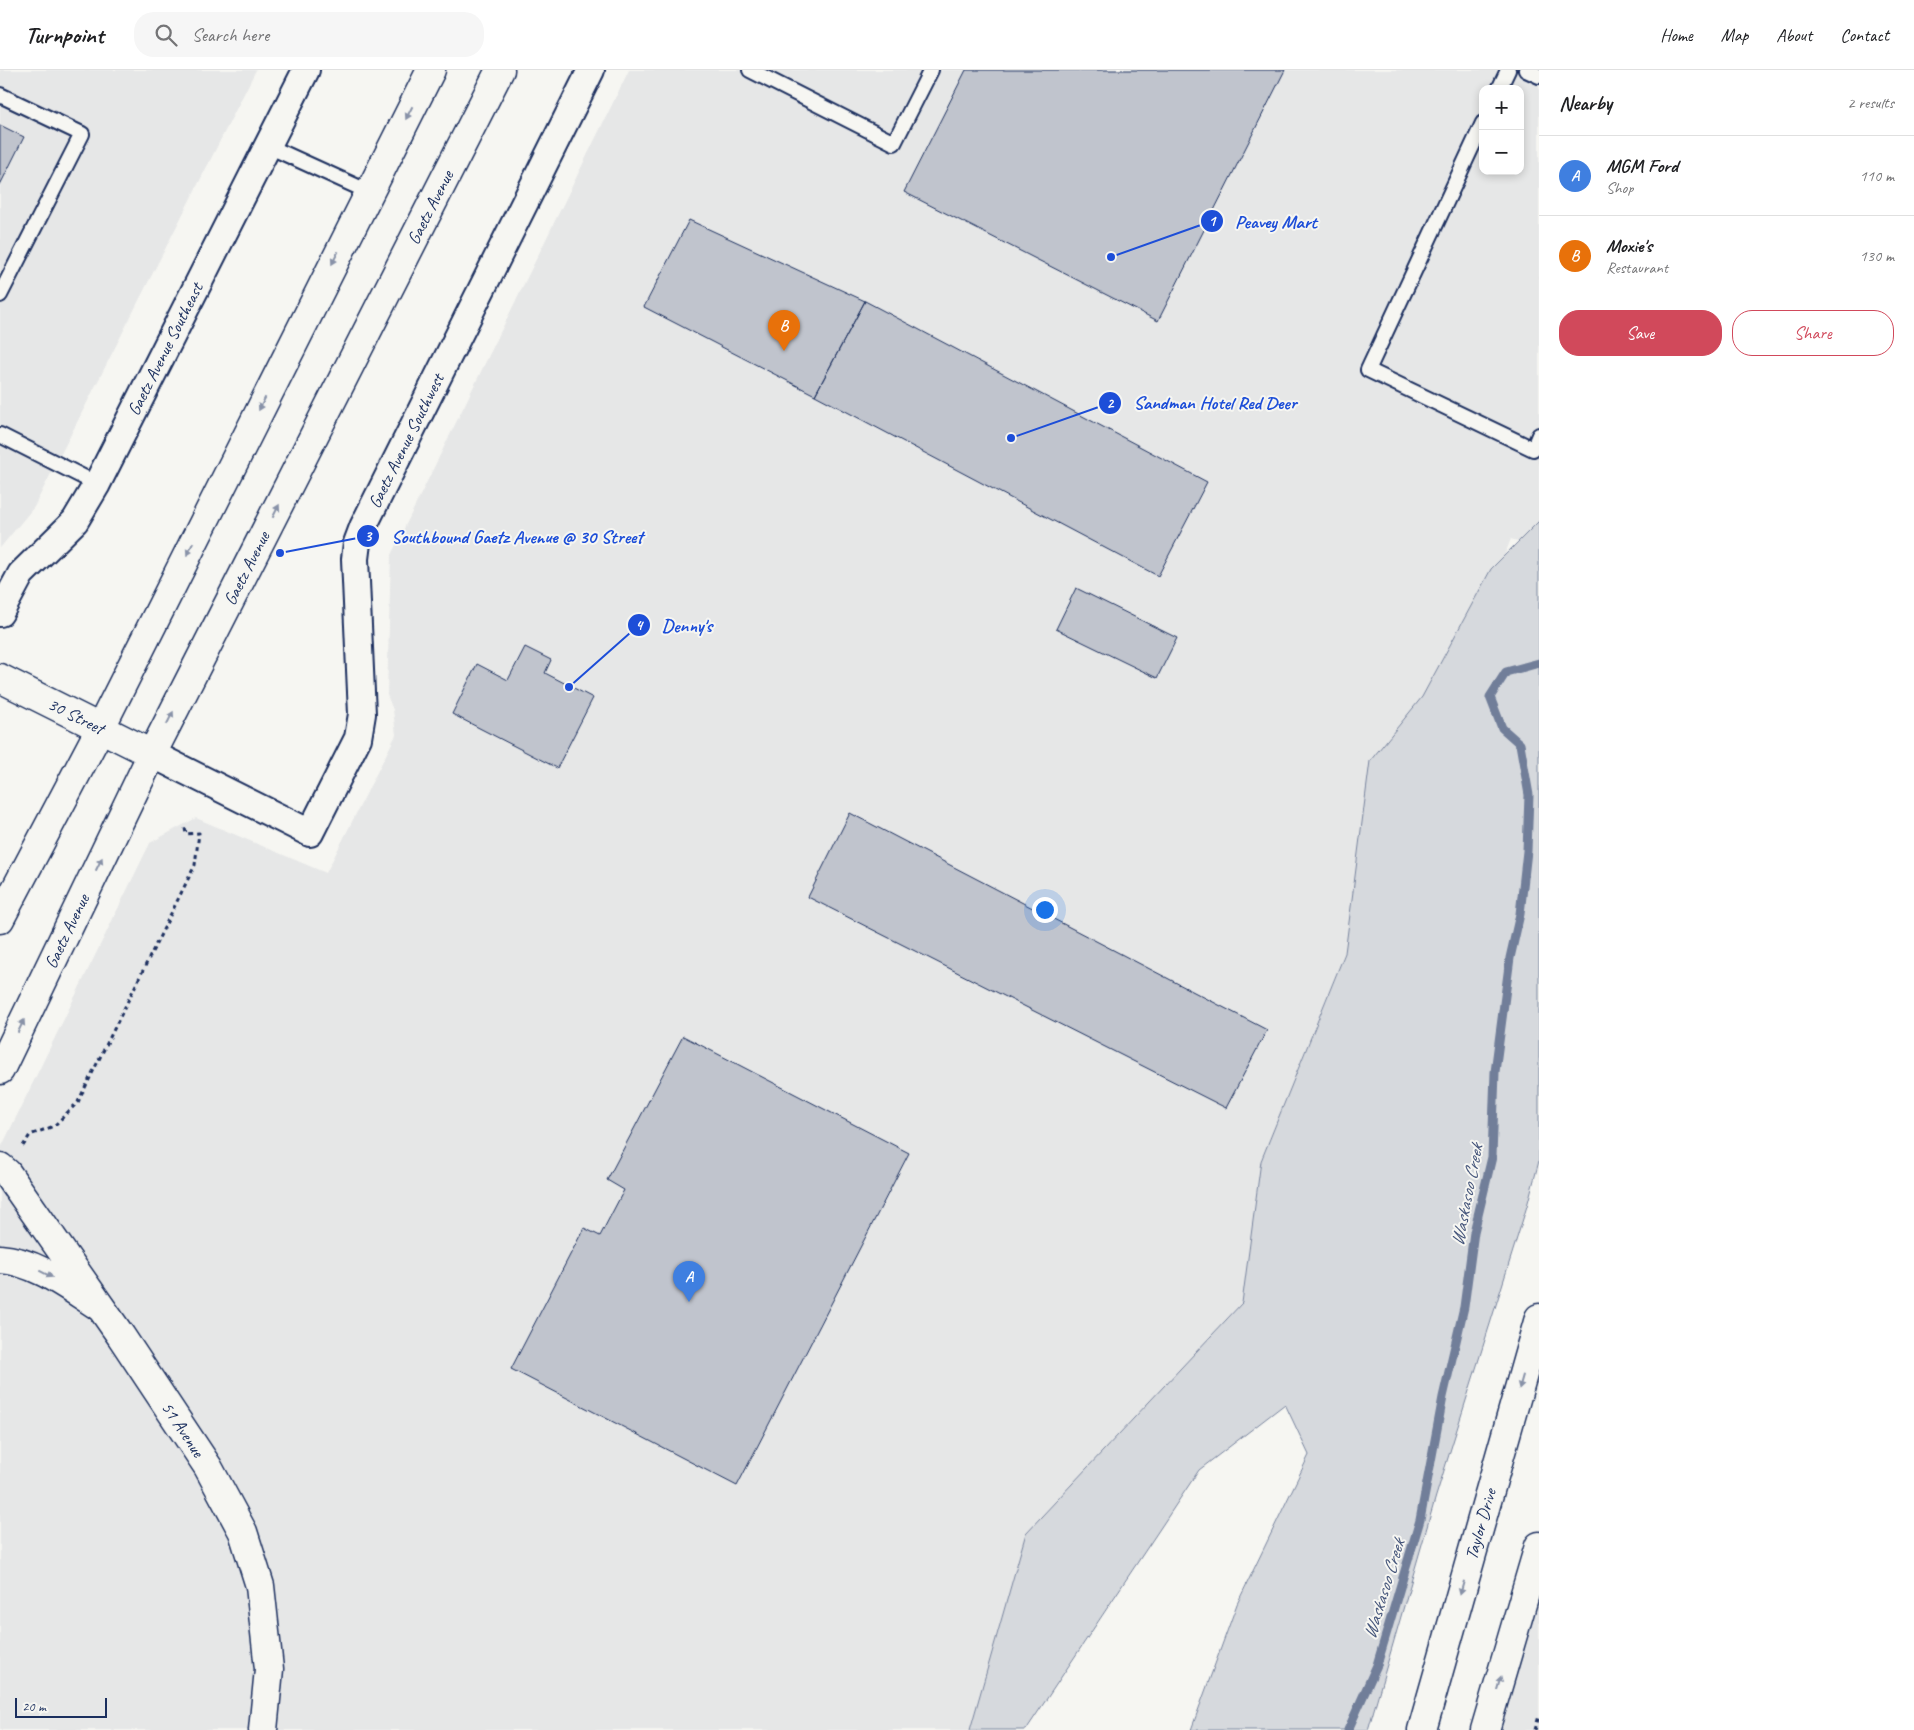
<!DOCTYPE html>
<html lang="en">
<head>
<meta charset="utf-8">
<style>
  :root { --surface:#fff; --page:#f6f6f6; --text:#202124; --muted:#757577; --line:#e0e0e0; --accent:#d1495b }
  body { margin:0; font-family:Caveat,sans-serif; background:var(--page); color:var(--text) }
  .controls { position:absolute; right:15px; top:15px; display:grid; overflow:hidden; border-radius:10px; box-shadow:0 2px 8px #0003 }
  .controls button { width:45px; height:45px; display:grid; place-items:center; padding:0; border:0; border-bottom:1px solid var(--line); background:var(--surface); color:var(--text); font:25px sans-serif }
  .scale { position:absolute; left:15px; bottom:12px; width:92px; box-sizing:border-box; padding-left:5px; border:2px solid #1b2f5e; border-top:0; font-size:14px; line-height:18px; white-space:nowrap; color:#1b2f5e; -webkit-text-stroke:4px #f6f6f2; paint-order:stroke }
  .you { position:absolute; left:1044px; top:839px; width:18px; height:18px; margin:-12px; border:4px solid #fff; border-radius:50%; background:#1a73e8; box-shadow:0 0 0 8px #1a73e833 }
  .badge { display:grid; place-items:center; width:32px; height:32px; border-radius:50%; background:var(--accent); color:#fff; font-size:16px; font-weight:700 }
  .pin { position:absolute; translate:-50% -41px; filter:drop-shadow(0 1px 2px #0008) }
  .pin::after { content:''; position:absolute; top:26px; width:18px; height:15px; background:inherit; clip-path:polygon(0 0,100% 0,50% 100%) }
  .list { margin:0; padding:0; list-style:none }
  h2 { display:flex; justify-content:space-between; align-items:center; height:65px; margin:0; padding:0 20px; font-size:21px }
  h2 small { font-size:16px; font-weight:400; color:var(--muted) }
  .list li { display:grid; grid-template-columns:32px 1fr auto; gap:15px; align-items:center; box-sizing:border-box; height:80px; padding:0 20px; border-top:1px solid var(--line) }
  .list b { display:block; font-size:19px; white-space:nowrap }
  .list p { margin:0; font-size:16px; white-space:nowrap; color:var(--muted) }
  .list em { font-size:16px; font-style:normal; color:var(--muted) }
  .actions { display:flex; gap:10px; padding:15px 20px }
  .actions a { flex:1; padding:11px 0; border:1px solid var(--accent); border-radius:20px; text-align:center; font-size:18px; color:var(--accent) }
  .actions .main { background:var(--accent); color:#fff }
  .icon { flex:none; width:28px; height:28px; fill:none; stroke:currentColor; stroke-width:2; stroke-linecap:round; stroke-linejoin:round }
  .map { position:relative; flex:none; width:1539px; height:1660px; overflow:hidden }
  header { display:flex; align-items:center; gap:30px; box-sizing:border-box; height:70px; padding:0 25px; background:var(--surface); border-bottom:1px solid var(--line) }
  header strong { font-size:24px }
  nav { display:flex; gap:28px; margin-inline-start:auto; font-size:18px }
  .search { width:350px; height:45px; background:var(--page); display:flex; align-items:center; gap:12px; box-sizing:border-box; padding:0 18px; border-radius:20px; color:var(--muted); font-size:19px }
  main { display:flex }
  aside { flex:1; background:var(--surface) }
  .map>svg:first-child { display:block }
  .built { fill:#e6e7e7; fill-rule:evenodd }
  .green { fill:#d6d9dd; stroke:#78849e }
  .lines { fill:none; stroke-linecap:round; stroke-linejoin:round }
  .stream { stroke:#717e99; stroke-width:9 }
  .building { fill:#c0c4cd; stroke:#1b2f5e }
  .service-casing { stroke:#1b2f5e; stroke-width:18 }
  .minor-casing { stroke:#1b2f5e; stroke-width:30 }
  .tertiary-casing { stroke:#1b2f5e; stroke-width:31 }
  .secondary-casing { stroke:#1b2f5e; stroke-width:31 }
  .primary-casing { stroke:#1b2f5e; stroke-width:31 }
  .path { stroke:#1b2f5e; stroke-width:3; stroke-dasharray:4 4; stroke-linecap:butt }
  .service { stroke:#f6f6f2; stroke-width:14 }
  .minor { stroke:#f6f6f2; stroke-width:26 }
  .tertiary { stroke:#f6f6f2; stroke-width:28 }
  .secondary { stroke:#f6f6f2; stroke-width:28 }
  .primary { stroke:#f6f6f2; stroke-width:28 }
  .oneway { fill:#8892a8 }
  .labels { text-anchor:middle; stroke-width:4; stroke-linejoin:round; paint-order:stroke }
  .street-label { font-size:18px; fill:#1b2f5e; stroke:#f6f6f2 }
  .water-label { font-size:19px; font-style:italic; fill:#46567b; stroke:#f6f6f2 }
  .leader { fill:none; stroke:#1d4ed8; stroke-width:2 }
  .callout-dot { fill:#1d4ed8; stroke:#f6f6f2; stroke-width:2 }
  .mark-label { font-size:15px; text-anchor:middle; font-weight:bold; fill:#fff }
  .callout-label { font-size:19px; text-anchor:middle; font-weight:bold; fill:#1d4ed8; stroke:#f6f6f2; stroke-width:4; stroke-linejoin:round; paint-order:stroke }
</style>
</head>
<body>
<header>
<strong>Turnpoint</strong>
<div class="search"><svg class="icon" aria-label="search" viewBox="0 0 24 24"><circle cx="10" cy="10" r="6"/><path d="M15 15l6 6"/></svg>Search here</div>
<nav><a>Home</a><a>Map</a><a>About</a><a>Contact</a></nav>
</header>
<main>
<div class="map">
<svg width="1539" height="1660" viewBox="0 0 1539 1660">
  <rect width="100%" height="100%" fill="#f6f6f2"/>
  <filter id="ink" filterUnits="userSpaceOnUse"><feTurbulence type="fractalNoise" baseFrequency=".02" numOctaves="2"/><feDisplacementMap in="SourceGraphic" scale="10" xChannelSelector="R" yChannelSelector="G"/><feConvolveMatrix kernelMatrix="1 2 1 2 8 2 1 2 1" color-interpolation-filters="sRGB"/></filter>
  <g filter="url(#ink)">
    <path class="built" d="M 0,0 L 256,0 L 34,437 L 0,478 Z
      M 629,0 L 1539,0 L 1539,478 L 1511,469 L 1261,1091 L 1242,1233 L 1026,1463 L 970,1660 L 0,1660 L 0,1080 L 150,773 L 196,748 L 326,803 L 396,665 L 393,640 L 387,625 L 391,485 ZM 1483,19 L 1520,19 L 1520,101 L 1483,101 Z
      M 1539,1476 L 1539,1660 L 1485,1660 Z"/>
    <path class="green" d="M 1539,451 L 1539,1091 L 1527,1136 L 1436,1426 L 1368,1660 L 1191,1660 L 1237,1534 L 1309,1385 L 1285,1334 L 1199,1400 L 1026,1660 L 970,1660 L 1026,1463 L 1242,1233 L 1261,1091 L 1345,883 L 1370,691 L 1422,627 L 1491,499 Z"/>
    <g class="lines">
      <path class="stream" d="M 1348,1660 L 1377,1595 L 1420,1450 L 1443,1327 L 1464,1237 L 1474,1162 L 1492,1087 L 1495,1002 L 1510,888 L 1520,844 L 1527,781 L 1529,725 L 1520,674 L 1502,658 L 1490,627 L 1506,602 L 1539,593"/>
    </g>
    <path class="building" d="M 966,0 L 1285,0 L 1158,251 L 904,122 Z
      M 0,55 L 24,67 L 0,115 Z
      M 689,150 L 865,231 L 815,325 L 644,237 Z
      M 865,231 L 1207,412 L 1158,506 L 815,325 Z
      M 1076,518 L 1177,568 L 1157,608 L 1056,559 Z
      M 525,577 L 551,590 L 545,603 L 593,628 L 557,698 L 452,644 L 477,594 L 508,610 Z
      M 850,743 L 1267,960 L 1226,1038 L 808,827 Z
      M 683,966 L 909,1083 L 737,1416 L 511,1299 L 584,1158 L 600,1166 L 624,1120 L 607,1110 Z"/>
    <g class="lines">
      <g class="service-casing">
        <path id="service" d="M 750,0 L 894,73 L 931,0
          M 1526,0 L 1539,6
          M 1499,19 L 1508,0
          M 0,25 L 82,64 L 0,225
          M 1483,53 L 1368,300 L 1533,379 L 1539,365
          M 268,76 L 369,122
          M 0,365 L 97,414"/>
      </g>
      <g class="minor-casing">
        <g id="minor">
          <path id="s1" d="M 0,543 L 21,504 L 75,451 L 97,414 L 306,0"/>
          <path id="s2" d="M 152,684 L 310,763 L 358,668 L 362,644 L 355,489 L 357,473 L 363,457 L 591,0"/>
        </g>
      </g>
      <g class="tertiary-casing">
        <g id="tertiary">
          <path id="s3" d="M 0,608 L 152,684"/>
          <path id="s4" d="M 0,1097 L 7,1103 L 121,1266 L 208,1397 L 243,1462 L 260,1516 L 269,1599 L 263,1660"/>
        </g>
      </g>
      <g class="secondary-casing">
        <g id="secondary">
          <path id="s5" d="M 1422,1660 L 1539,1248"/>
          <path d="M 1485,1660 L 1539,1476"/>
        </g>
      </g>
      <g class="primary-casing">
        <g id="primary">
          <path d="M 0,849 L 100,659 L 431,0"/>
          <path id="s6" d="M 0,1000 L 152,684 L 500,0"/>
          <path d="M 0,1189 C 36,1191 70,1218 100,1237"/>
        </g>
      </g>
      <path class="path" d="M 23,1076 L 30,1065 L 54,1056 L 78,1032 L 195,795 L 199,763 L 186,764 L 185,758
        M 1535,1660 L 1539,1646"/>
      <use href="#service" class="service"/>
      <use href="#minor" class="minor"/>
      <use href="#tertiary" class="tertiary"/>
      <use href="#secondary" class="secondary"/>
      <use href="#primary" class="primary"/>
    </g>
    <defs><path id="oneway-solid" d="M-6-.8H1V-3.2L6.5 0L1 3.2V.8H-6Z" transform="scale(1.25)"/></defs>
    <g class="oneway">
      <use href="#oneway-solid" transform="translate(409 43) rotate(117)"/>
      <use href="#oneway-solid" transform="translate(335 188) rotate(117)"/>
      <use href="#oneway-solid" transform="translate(262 334) rotate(117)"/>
      <use href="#oneway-solid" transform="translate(276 441) rotate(-63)"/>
      <use href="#oneway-solid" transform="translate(190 479) rotate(117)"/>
      <use href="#oneway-solid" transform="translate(170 648) rotate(-63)"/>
      <use href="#oneway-solid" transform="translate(99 794) rotate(-64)"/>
      <use href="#oneway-solid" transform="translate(21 956) rotate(-64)"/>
      <use href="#oneway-solid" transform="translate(46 1204) rotate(27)"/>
      <use href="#oneway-solid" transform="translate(1521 1312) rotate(106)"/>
      <use href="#oneway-solid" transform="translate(1462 1518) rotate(106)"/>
      <use href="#oneway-solid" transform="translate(1499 1613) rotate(-74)"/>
    </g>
  </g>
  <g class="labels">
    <g class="street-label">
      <text dy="6" stroke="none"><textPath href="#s6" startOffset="964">Gaetz Avenue</textPath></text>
      <text dy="6" stroke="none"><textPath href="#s1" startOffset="314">Gaetz Avenue Southeast</textPath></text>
      <text dy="6" stroke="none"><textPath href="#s2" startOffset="592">Gaetz Avenue Southwest</textPath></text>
      <text dy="6" stroke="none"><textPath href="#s6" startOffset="559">Gaetz Avenue</textPath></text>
      <text dy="6" stroke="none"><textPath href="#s3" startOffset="85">30 Street</textPath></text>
      <text dy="6" stroke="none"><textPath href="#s6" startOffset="154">Gaetz Avenue</textPath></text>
      <text dy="6" stroke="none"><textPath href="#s4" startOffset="320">51 Avenue</textPath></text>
      <text dy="6" stroke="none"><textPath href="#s5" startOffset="214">Taylor Drive</textPath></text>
    </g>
    <g class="water-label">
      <text transform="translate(1466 1125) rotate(-79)" y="7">Waskasoo Creek</text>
      <text transform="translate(1383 1519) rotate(-73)" y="7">Waskasoo Creek</text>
    </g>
  </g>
  <path class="leader" d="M1111 187L1212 151M1011 368L1110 333M280 483L368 466M569 617L639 555"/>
  <g class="callout-dot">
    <circle cx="1111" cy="187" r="5"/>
    <circle cx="1011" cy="368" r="5"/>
    <circle cx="280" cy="483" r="5"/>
    <circle cx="569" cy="617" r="5"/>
    <circle cx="1212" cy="151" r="12"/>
    <circle cx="1110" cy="333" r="12"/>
    <circle cx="368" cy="466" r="12"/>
    <circle cx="639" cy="555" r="12"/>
  </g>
  <g class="mark-label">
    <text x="1212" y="156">1</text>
    <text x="1110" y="338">2</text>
    <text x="368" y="471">3</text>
    <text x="639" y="560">4</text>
  </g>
  <g class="callout-label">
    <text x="1276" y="158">Peavey Mart</text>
    <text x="1215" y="339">Sandman Hotel Red Deer</text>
    <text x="517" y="473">Southbound Gaetz Avenue @ 30 Street</text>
    <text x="687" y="562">Denny's</text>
  </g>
</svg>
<div class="controls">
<button>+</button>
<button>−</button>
</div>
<div class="scale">20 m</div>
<div class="you"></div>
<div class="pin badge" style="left:689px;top:1232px;background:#3f7fe0">A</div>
<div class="pin badge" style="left:784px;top:281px;background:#e8710a">B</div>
</div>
<aside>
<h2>Nearby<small>2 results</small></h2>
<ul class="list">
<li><span class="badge" style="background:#3f7fe0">A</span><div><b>MGM Ford</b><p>Shop</p></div><em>110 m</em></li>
<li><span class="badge" style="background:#e8710a">B</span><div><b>Moxie's</b><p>Restaurant</p></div><em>130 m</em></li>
</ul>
<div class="actions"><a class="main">Save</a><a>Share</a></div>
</aside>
</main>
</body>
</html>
